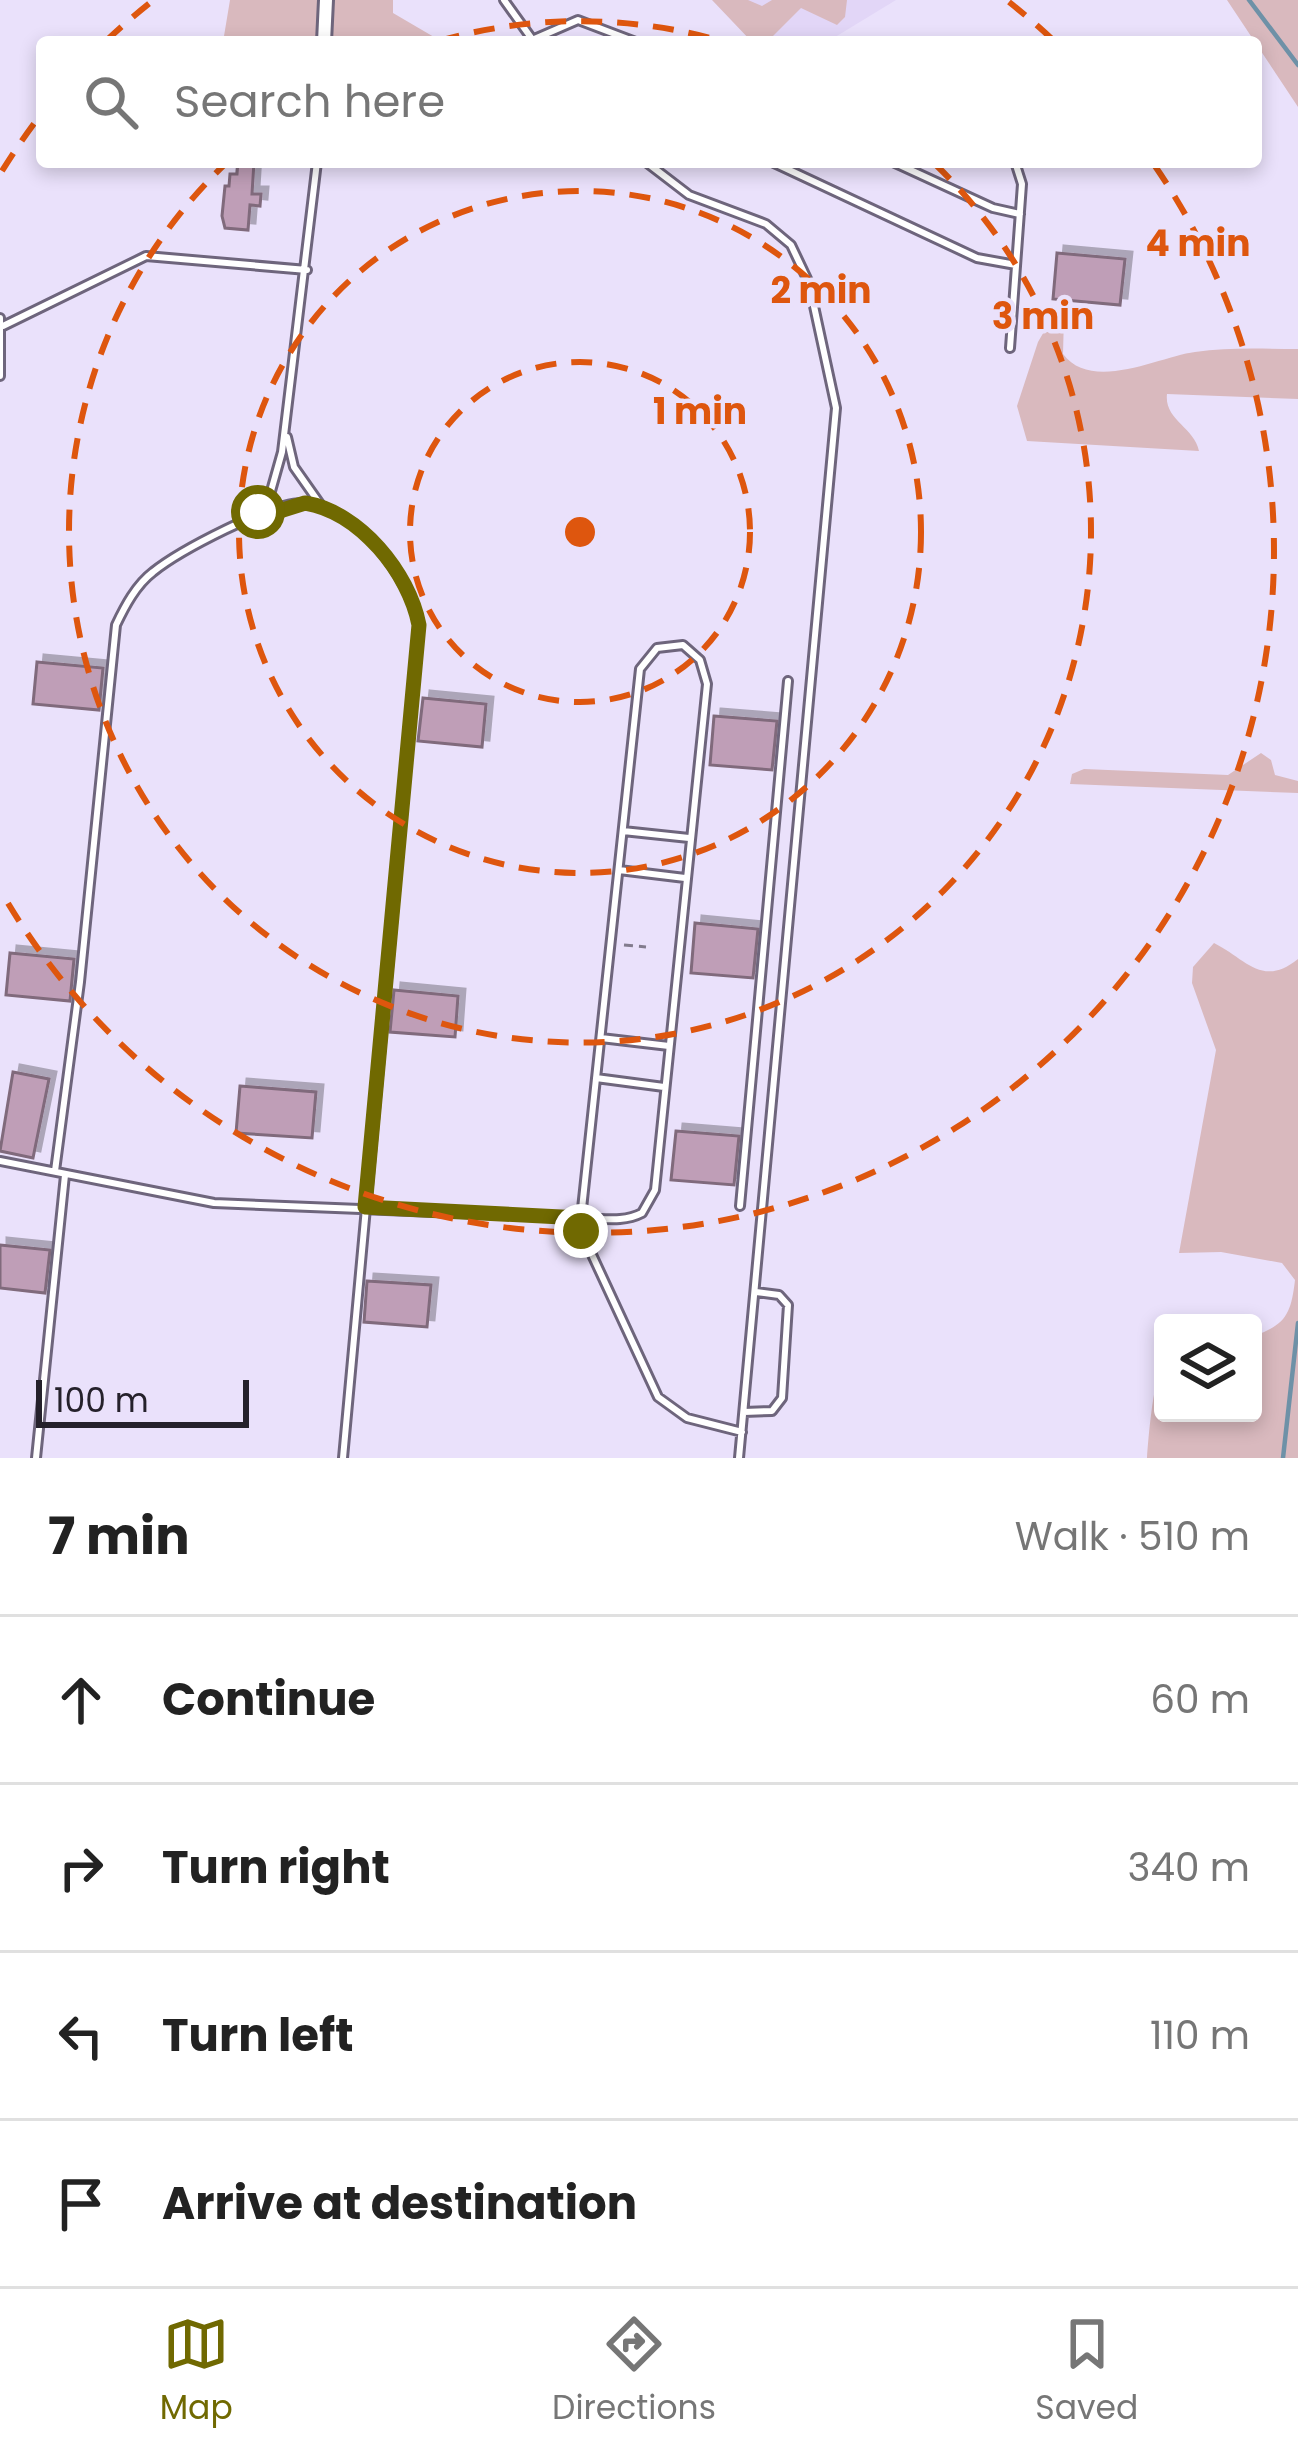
<!DOCTYPE html>
<html lang="en">
<head>
<meta charset="utf-8">
<style>
  :root { --surface:#fff; --page:#f2f2f2; --text:#222; --muted:#767676; --line:#e0e0e0; --accent:#706901 }
  body { margin:0; font-family:Poppins,sans-serif; background:var(--page); color:var(--text) }
  .controls { position:absolute; right:36px; bottom:36px; display:grid; overflow:hidden; border-radius:12px; box-shadow:0 6px 18px #0003 }
  .controls button { width:108px; height:108px; display:grid; place-items:center; padding:0; border:0; border-bottom:3px solid var(--line); background:var(--surface); color:var(--text); font:60px sans-serif }
  .scale { position:absolute; left:36px; bottom:30px; width:213px; box-sizing:border-box; padding-left:12px; border:6px solid #25212b; border-top:0; font-size:33px; line-height:42px; white-space:nowrap; color:#25212b; -webkit-text-stroke:9px #eae1fb; paint-order:stroke }
  .stop { position:absolute; width:36px; height:36px; margin:-27px; border:9px solid #706901; border-radius:50%; background:#fff }
  .stop.end { background:#706901; border-color:#fff; box-shadow:0 3px 12px #0008 }
  .list { margin:0; padding:0; list-style:none }
  h2 { display:flex; justify-content:space-between; align-items:center; height:156px; margin:0; padding:0 48px; font-size:51px }
  h2 small { font-size:39px; font-weight:400; color:var(--muted) }
  .list li { display:grid; grid-template-columns:78px 1fr auto; gap:36px; align-items:center; box-sizing:border-box; height:168px; padding:0 48px; border-top:3px solid var(--line) }
  .list b { display:block; font-size:45px; white-space:nowrap }
  .list em { font-size:39px; font-style:normal; color:var(--muted) }
  .icon { flex:none; width:66px; height:66px; fill:none; stroke:currentColor; stroke-width:2; stroke-linecap:round; stroke-linejoin:round }
  .map { position:relative; flex:none; width:1298px; height:1458px; overflow:hidden }
  .search { position:absolute; background:var(--surface); box-shadow:0 6px 18px #0003; left:36px; right:36px; top:36px; height:132px; display:flex; align-items:center; gap:30px; box-sizing:border-box; padding:0 42px; border-radius:12px; color:var(--muted); font-size:45px }
  .sheet { height:828px; background:var(--surface) }
  nav { display:flex; justify-content:space-around; align-items:center; box-sizing:border-box; height:168px; border-top:3px solid var(--line); background:var(--surface); font-size:33px; color:var(--muted) }
  nav a { display:grid; justify-items:center; gap:6px }
  nav .on { color:var(--accent) }
  .map>svg:first-child { display:block }
  .built { fill:#e2d6f7 }
  .green { fill:#d9b9be }
  .lines { fill:none; stroke-linecap:round; stroke-linejoin:round }
  .stream { stroke:#6e91a7; stroke-width:4.5 }
  .building { fill:#bf9eb7; stroke:#806a7b; stroke-width:3; filter:url(#shadow) }
  .lane-casing { stroke:#6e657c; stroke-width:12 }
  .street-casing { stroke:#6e657c; stroke-width:18 }
  .path { stroke:#827b8d; stroke-width:3; stroke-dasharray:9 6; stroke-linecap:butt }
  .lane { stroke:#fff; stroke-width:6 }
  .street { stroke:#fff; stroke-width:12 }
  .route { stroke:#706901; stroke-width:15 }
  .ring { fill:none; stroke:#de560e; stroke-width:6; stroke-dasharray:21 15 }
  .centre { fill:#de560e; stroke:#eae1fb; stroke-width:6 }
  .ring-label { font-size:36px; text-anchor:middle; font-weight:bold; fill:#de560e; stroke:#eae1fb; stroke-width:9; stroke-linejoin:round; paint-order:stroke }
</style>
</head>
<body>
<div class="map">
<svg width="1298" height="1458" viewBox="0 0 1298 1458">
  <defs>
    <filter id="shadow"><feDropShadow dx="7" dy="-7" stdDeviation="0" flood-color="#0004"/></filter>
  </defs>
  <rect width="100%" height="100%" fill="#eae1fb"/>
  <path class="built" d="M 735,0 L 896,0 L 827,42 L 769,42 Z"/>
  <path class="green" d="M 230,0 L 321,0 L 319,42 L 223,42 Z
    M 331,0 L 393,0 L 393,13 L 434,37 L 433,42 L 329,42 Z
    M 712,0 L 748,0 L 762,6 L 772,0 L 847,0 L 845,17 L 837,25 L 801,8 L 767,42 L 752,42 Z
    M 1227,0 L 1298,0 L 1298,107 Z
    M 1056,311 L 1064,316 L 1063,354 C 1092,393 1161,356 1195,352 C 1229,347 1264,349 1298,349 L 1298,399 L 1167,394 C 1164,420 1194,427 1199,451 L 1027,441 L 1017,406 L 1038,342 Z
    M 1261,753 L 1271,760 L 1275,775 L 1298,781 L 1298,793 L 1070,784 L 1072,774 L 1084,769 L 1228,775 Z
    M 1214,943 C 1246,959 1262,988 1298,959 L 1298,1458 L 1147,1458 C 1148,1442 1153,1381 1161,1371 L 1163,1413 L 1253,1413 L 1253,1336 C 1286,1325 1291,1314 1295,1280 L 1282,1263 L 1221,1252 L 1179,1253 L 1216,1050 L 1192,983 L 1193,967 Z"/>
  <g class="lines">
    <path class="stream" d="M 1249,0 L 1298,65
      M 1283,1458 L 1298,1323"/>
  </g>
  <path class="building" d="M 238,162 L 254,162 L 252,194 L 261,194 L 260,206 L 250,205 L 248,230 L 225,228 L 222,216 L 225,186 L 229,186 L 230,174 L 237,174 Z
    M 1057,253 L 1125,259 L 1120,305 L 1053,299 Z
    M 37,662 L 103,668 L 99,710 L 33,704 Z
    M 423,698 L 486,704 L 482,747 L 418,741 Z
    M 714,716 L 777,721 L 772,770 L 710,765 Z
    M 695,923 L 758,929 L 753,978 L 691,973 Z
    M 10,953 L 74,959 L 70,1001 L 6,995 Z
    M 394,990 L 458,996 L 455,1037 L 390,1032 Z
    M 13,1072 L 49,1079 L 33,1158 L 0,1151 Z
    M 240,1086 L 316,1092 L 312,1138 L 236,1133 Z
    M 676,1131 L 739,1136 L 734,1185 L 671,1180 Z
    M 0,1245 L 50,1250 L 45,1293 L 0,1288 Z
    M 367,1281 L 431,1285 L 427,1327 L 364,1322 Z"/>
  <g class="lines">
    <g class="lane-casing">
      <path id="lane" d="M 504,0 L 532,39
        M 532,40 L 578,20 L 636,42
        M 646,162 L 689,195 L 766,224 L 791,245 L 809,283 L 836,408 L 739,1458
        M 772,162 L 977,258 L 1016,265
        M 893,162 L 993,208 L 1020,214
        M 0,318 L 0,376
        M 3,326 L 146,256 L 307,270
        M 1010,348 L 1022,184 L 1015,162
        M 287,437 L 294,467 L 320,504
        M 255,515 L 271,491 L 282,452 L 317,162
        M 623,831 L 689,838
        M 619,870 L 685,878
        M 601,1038 L 669,1046
        M 596,1078 L 664,1087
        M 0,1161 L 214,1203 L 581,1218 C 602,1218 623,1223 642,1213 L 655,1190 L 707,684 L 700,660 L 683,645 L 657,648 L 640,669 L 581,1218 L 581,1231 L 658,1397 L 687,1418 L 742,1432
        M 55,1171 L 80,982 L 116,625 C 125,606 136,585 153,572 C 179,551 270,503 302,503 C 355,503 415,583 419,631 L 343,1458
        M 740,1206 L 788,681
        M 744,1412 L 772,1411 L 782,1398 L 788,1305 L 779,1295 L 756,1292
        M 36,1458 L 65,1175"/>
    </g>
    <g class="street-casing">
      <path id="street" d="M 324,42 L 326,0"/>
    </g>
    <path class="path" d="M 624,945 L 646,947"/>
    <use href="#lane" class="lane"/>
    <use href="#street" class="street"/>
  </g>
  <g class="lines">
    <path class="route" d="M 258,512 L 248,521 L 305,503 C 360,512 409,573 419,625 L 365,1207 L 581,1218 L 581,1231"/>
  </g>
  <g class="ring">
    <circle cx="580" cy="532" r="170"/>
    <circle cx="580" cy="532" r="341"/>
    <path d="M439 41A511 511 0 0 1 721 41M935 164A511 511 0 1 1 225 164"/>
    <path d="M2 171A682 682 0 0 1 39 117M106 41A682 682 0 0 1 151 2M1009 2A682 682 0 0 1 1054 41M1155 166A682 682 0 1 1 2 893"/>
  </g>
  <circle cx="580" cy="532" r="18" class="centre"/>
  <g class="ring-label">
    <text x="1198" y="256">4 min</text>
    <text x="821" y="303">2 min</text>
    <text x="1043" y="329">3 min</text>
    <text x="700" y="424">1 min</text>
  </g>
</svg>
<div class="controls">
<button><svg class="icon" aria-label="layers" viewBox="0 0 24 24"><path d="M12 4l9 5-9 5-9-5zM3 14l9 5 9-5"/></svg></button>
</div>
<div class="scale">100 m</div>
<div class="stop" style="left:258px;top:512px"></div>
<div class="stop end" style="left:581px;top:1231px"></div>
<div class="search"><svg class="icon" aria-label="search" viewBox="0 0 24 24"><circle cx="10" cy="10" r="6"/><path d="M15 15l6 6"/></svg>Search here</div>
</div>
<section class="sheet">
<h2>7 min<small>Walk · 510 m</small></h2>
<ul class="list">
<li><svg class="icon" aria-label="ahead" viewBox="0 0 24 24"><path d="M12 20V5M6 11l6-6 6 6"/></svg><div><b>Continue</b></div><em>60 m</em></li>
<li><svg class="icon" aria-label="right" viewBox="0 0 24 24"><path d="M7 20v-9h11M14 6l5 5-5 5"/></svg><div><b>Turn right</b></div><em>340 m</em></li>
<li><svg class="icon" aria-label="left" viewBox="0 0 24 24"><path d="M17 20v-9H6M10 6l-5 5 5 5"/></svg><div><b>Turn left</b></div><em>110 m</em></li>
<li><svg class="icon" aria-label="arrive" viewBox="0 0 24 24"><path d="M6 21V4h12l-3 4 3 4H6"/></svg><div><b>Arrive at destination</b></div></li>
</ul>
</section>
<nav>
<a class="on"><svg class="icon" aria-label="map" viewBox="0 0 24 24"><path d="M3 6l6-2 6 2 6-2v14l-6 2-6-2-6 2zM9 4v14M15 6v14"/></svg>Map</a>
<a><svg class="icon" aria-label="directions" viewBox="0 0 24 24"><path d="M12 3l9 9-9 9-9-9zM9 14v-3h6M13 9l2 2-2 2"/></svg>Directions</a>
<a><svg class="icon" aria-label="saved" viewBox="0 0 24 24"><path d="M7 4h10v16l-5-4-5 4z"/></svg>Saved</a>
</nav>
</body>
</html>
